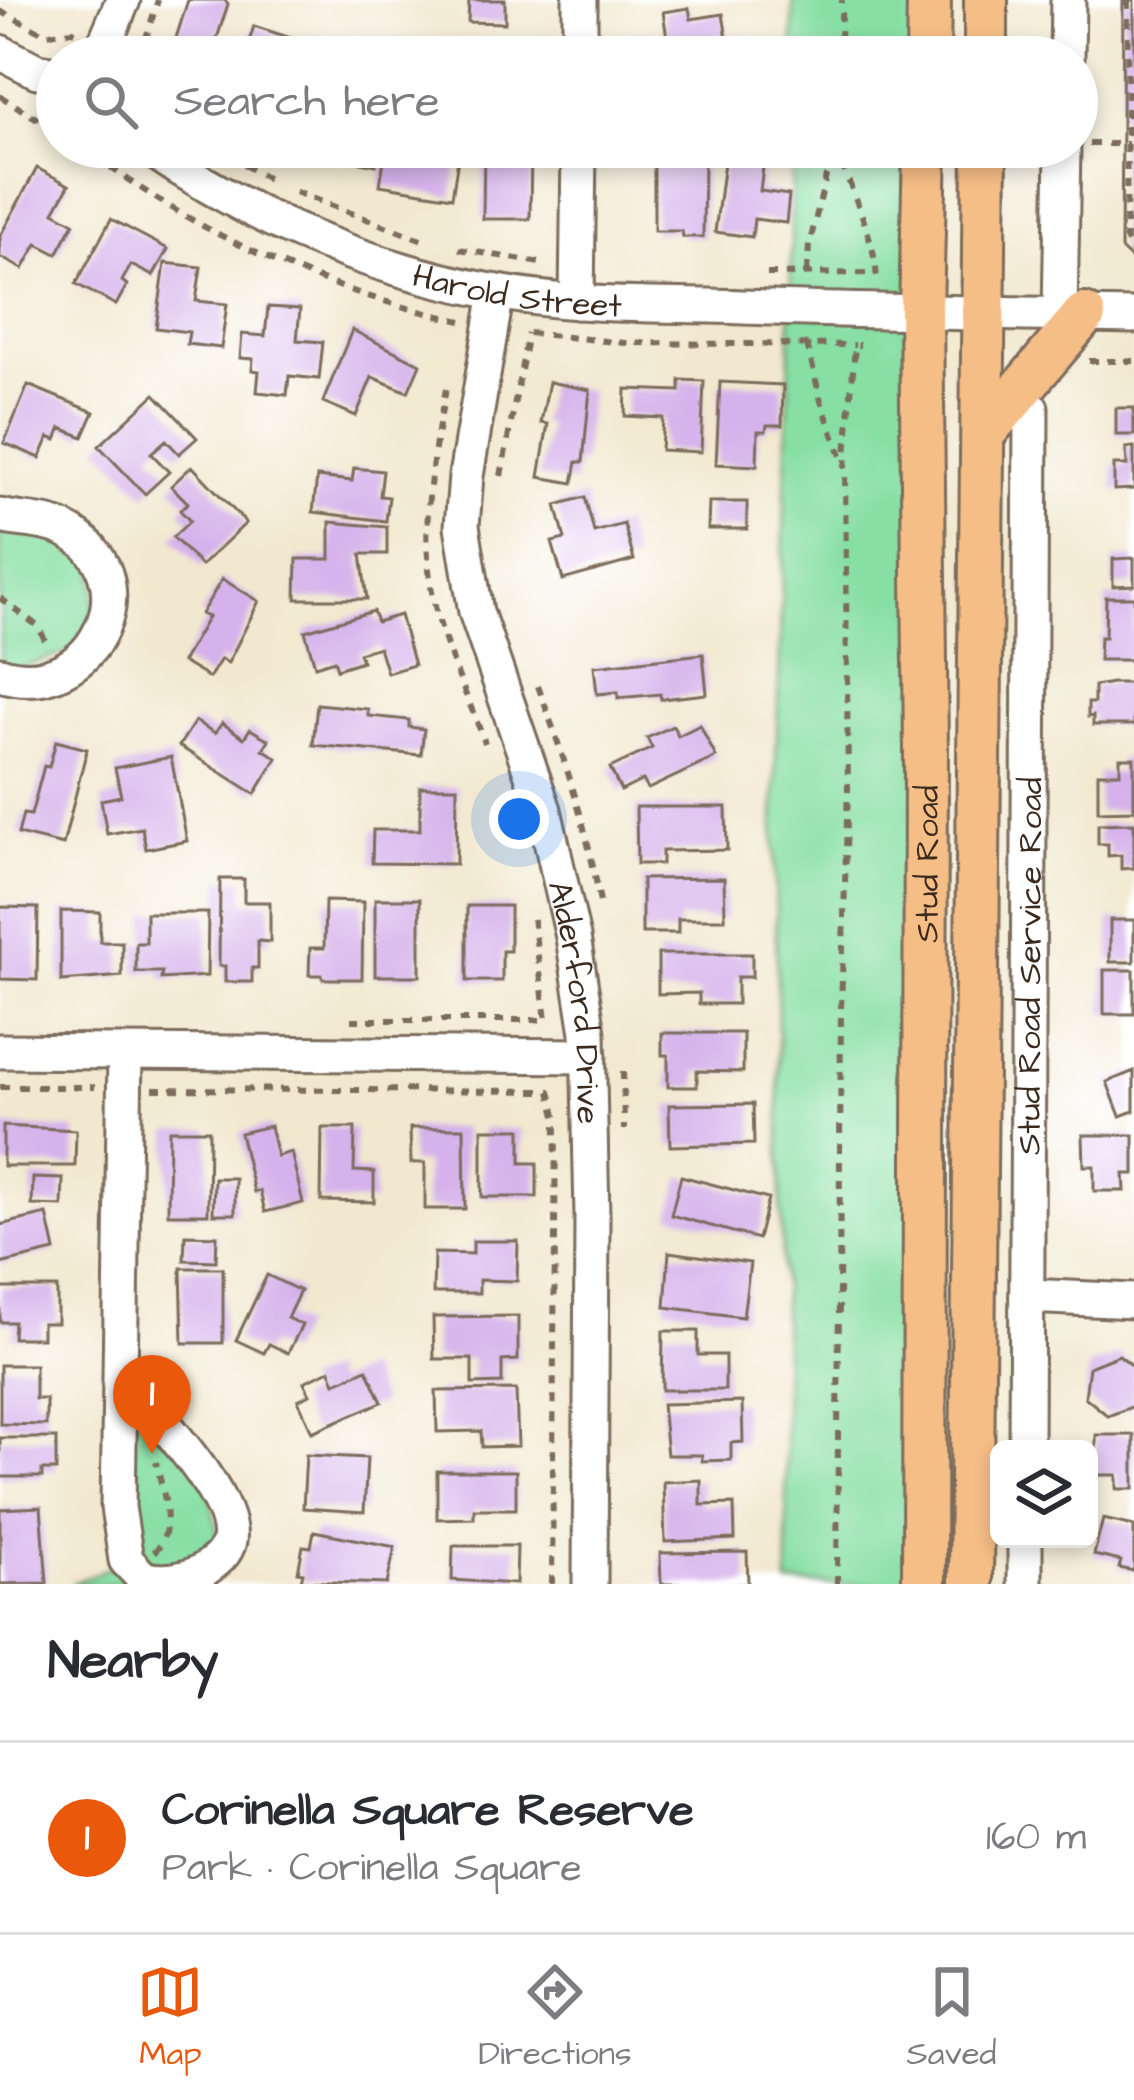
<!DOCTYPE html>
<html lang="en">
<head>
<meta charset="utf-8">
<style>
  :root { --surface:#fff; --page:#f7f7f7; --text:#2b2b33; --muted:#7c7c81; --line:#e1e1e2; --accent:#ea580c }
  body { margin:0; font-family:"Architects Daughter",sans-serif; background:var(--page); color:var(--text) }
  .controls { position:absolute; right:36px; bottom:36px; display:grid; overflow:hidden; border-radius:18px; box-shadow:0 6px 18px #0003 }
  .controls button { width:108px; height:108px; display:grid; place-items:center; padding:0; border:0; border-bottom:3px solid var(--line); background:var(--surface); color:var(--text); font:60px sans-serif }
  .you { position:absolute; left:519px; top:819px; width:42px; height:42px; margin:-30px; border:9px solid #fff; border-radius:50%; background:#1a73e8; box-shadow:0 0 0 18px #1a73e833 }
  .badge { display:grid; place-items:center; width:78px; height:78px; border-radius:50%; background:var(--accent); color:#fff; font-size:39px; font-weight:700 }
  .pin { position:absolute; translate:-50% -99px; filter:drop-shadow(0 3px 6px #0008) }
  .pin::after { content:''; position:absolute; top:63px; width:42px; height:36px; background:inherit; clip-path:polygon(0 0,100% 0,50% 100%) }
  .list { margin:0; padding:0; list-style:none }
  h2 { display:flex; justify-content:space-between; align-items:center; height:156px; margin:0; padding:0 48px; font-size:51px }
  h2 small { font-size:39px; font-weight:400; color:var(--muted) }
  .list li { display:grid; grid-template-columns:78px 1fr auto; gap:36px; align-items:center; box-sizing:border-box; height:192px; padding:0 48px; border-top:3px solid var(--line) }
  .list b { display:block; font-size:45px; white-space:nowrap }
  .list p { margin:0; font-size:39px; white-space:nowrap; color:var(--muted) }
  .list em { font-size:39px; font-style:normal; color:var(--muted) }
  .icon { flex:none; width:66px; height:66px; fill:none; stroke:currentColor; stroke-width:2; stroke-linecap:round; stroke-linejoin:round }
  .map { position:relative; flex:none; width:1134px; height:1584px; overflow:hidden }
  .search { position:absolute; background:var(--surface); box-shadow:0 6px 18px #0003; left:36px; right:36px; top:36px; height:132px; display:flex; align-items:center; gap:30px; box-sizing:border-box; padding:0 42px; border-radius:66px; color:var(--muted); font-size:45px }
  .sheet { height:348px; background:var(--surface) }
  nav { display:flex; justify-content:space-around; align-items:center; box-sizing:border-box; height:168px; border-top:3px solid var(--line); background:var(--surface); font-size:33px; color:var(--muted) }
  nav a { display:grid; justify-items:center; gap:6px }
  nav .on { color:var(--accent) }
  .map>svg:first-child { display:block }
  .green { fill:#87dfa3; stroke:#618460; stroke-width:3 }
  .building { fill:#d5b2eb }
  .lines { fill:none; stroke-linecap:round; stroke-linejoin:round }
  .minor-casing { stroke:#7b6c5c; stroke-width:39 }
  .major-casing { stroke:#7b6c5c; stroke-width:48 }
  .path { stroke:#7b6c5c; stroke-width:6; stroke-dasharray:9 9; stroke-linecap:butt }
  .minor { stroke:#fff; stroke-width:33 }
  .major { stroke:#f6be87; stroke-width:42 }
  .labels { text-anchor:middle; stroke-width:10; stroke-linejoin:round; paint-order:stroke }
  .street-label { font-size:33px; fill:#3b2a1e; stroke:#fff }
</style>
</head>
<body>
<div class="map">
<svg width="1134" height="1584" viewBox="0 0 1134 1584">
  <rect width="100%" height="100%" fill="#fff"/>
  <filter id="ink" filterUnits="userSpaceOnUse"><feTurbulence type="fractalNoise" baseFrequency=".00833" numOctaves="2"/><feDisplacementMap in="SourceGraphic" scale="24" xChannelSelector="R" yChannelSelector="G"/><feConvolveMatrix kernelMatrix="1 2 1 2 8 2 1 2 1" color-interpolation-filters="sRGB"/></filter>
  <filter id="wash" filterUnits="userSpaceOnUse"><feTurbulence type="fractalNoise" baseFrequency=".004" numOctaves="4" result="noise"/><feDisplacementMap in="SourceGraphic" scale="48" xChannelSelector="R" yChannelSelector="G"/><feGaussianBlur stdDeviation="2.7" result="paint"/><feColorMatrix in="noise" values="0 0 0 0 0 0 0 0 0 0 0 0 0 0 0 0 0 1.4 0 .05"/><feComposite in="paint" operator="in"/></filter>
  <g filter="url(#wash)">
    <rect width="100%" height="100%" fill="#f2e8cf"/>
    <path class="green" d="M 793,0 L 928,0 L 928,57 L 793,57 Z
      M 792,147 L 925,147 L 921,1584 L 788,1584 L 774,820 L 790,353 Z
      M 0,516 L 94,556 L 95,644 L 0,674 Z
      M 121,1373 L 207,1480 L 222,1556 L 136,1574 L 117,1584 L 71,1584 L 126,1560 Z"/>
    <g id="blocks">
      <path class="building" d="M 188,0 L 225,0 L 228,4 L 211,57 L 170,57 Z
        M 469,0 L 505,0 L 505,23 L 468,22 Z
        M 1123,0 L 1134,0 L 1134,261 L 1121,249 Z
        M 689,8 L 691,19 L 723,14 L 730,57 L 660,57 L 659,52 L 669,51 L 663,12 Z
        M 254,26 L 291,38 L 285,57 L 244,57 Z
        M 344,43 L 392,50 L 391,57 L 342,57 Z
        M 326,147 L 379,147 L 376,165 L 324,155 Z
        M 386,147 L 429,147 L 428,154 L 458,159 L 452,197 L 380,185 Z
        M 484,147 L 531,147 L 530,219 L 483,219 Z
        M 651,147 L 679,147 L 679,160 L 704,160 L 703,237 L 683,237 L 682,231 L 654,231 L 654,162 L 651,162 Z
        M 726,147 L 765,151 L 760,191 L 789,195 L 786,223 L 754,219 L 752,237 L 715,232 Z
        M 37,168 L 69,185 L 54,212 L 74,223 L 57,254 L 37,244 L 23,269 L 0,257 L 0,236 Z
        M 111,219 L 168,249 L 153,276 L 131,265 L 122,281 L 127,285 L 116,305 L 76,284 Z
        M 165,263 L 201,267 L 196,301 L 227,304 L 221,348 L 187,344 L 189,332 L 156,328 Z
        M 268,307 L 300,309 L 297,340 L 323,342 L 319,379 L 289,376 L 287,395 L 257,392 L 259,371 L 252,370 L 253,359 L 240,358 L 242,334 L 265,336 Z
        M 352,330 L 420,364 L 408,392 L 372,377 L 356,416 L 323,402 Z
        M 680,380 L 704,381 L 701,452 L 661,450 L 663,418 L 625,416 L 626,389 L 680,391 Z
        M 549,382 L 590,390 L 583,462 L 577,462 L 573,483 L 539,477 L 548,424 L 541,423 Z
        M 720,382 L 783,385 L 782,425 L 767,425 L 766,431 L 758,431 L 757,466 L 716,464 Z
        M 28,385 L 94,412 L 83,437 L 61,428 L 56,440 L 49,437 L 40,458 L 4,443 Z
        M 155,394 L 197,438 L 179,454 L 166,440 L 151,453 L 169,472 L 145,494 L 99,446 Z
        M 1116,408 L 1134,408 L 1134,435 L 1116,435 Z
        M 1134,447 L 1134,489 L 1114,490 L 1114,465 L 1127,465 L 1126,448 Z
        M 192,466 L 246,523 L 201,566 L 173,537 L 190,521 L 180,510 L 188,503 L 171,486 Z
        M 354,468 L 383,471 L 380,496 L 389,497 L 386,521 L 313,512 L 317,477 L 352,481 Z
        M 585,497 L 594,532 L 624,524 L 634,560 L 563,580 L 552,542 L 565,539 L 556,505 Z
        M 709,502 L 747,502 L 747,529 L 708,529 Z
        M 330,522 L 387,527 L 387,554 L 361,554 L 367,599 L 296,599 L 297,559 L 330,559 Z
        M 1134,558 L 1134,585 L 1113,586 L 1113,559 Z
        M 222,579 L 259,601 L 228,663 L 221,659 L 209,678 L 182,662 L 208,617 L 201,614 Z
        M 1106,597 L 1134,597 L 1134,660 L 1099,660 L 1100,637 L 1105,637 Z
        M 373,611 L 377,622 L 400,615 L 414,665 L 387,673 L 379,647 L 359,653 L 362,661 L 337,669 L 334,660 L 315,666 L 305,631 Z
        M 703,654 L 707,694 L 661,699 L 660,694 L 618,698 L 618,692 L 597,694 L 594,666 Z
        M 1112,683 L 1134,683 L 1134,725 L 1093,725 L 1093,716 L 1088,717 L 1088,703 L 1094,703 L 1094,686 Z
        M 317,704 L 368,709 L 368,716 L 409,720 L 409,727 L 424,729 L 421,755 L 313,745 Z
        M 195,721 L 215,733 L 222,723 L 244,738 L 250,729 L 269,740 L 263,749 L 277,758 L 255,794 L 179,746 Z
        M 700,725 L 716,757 L 648,789 L 643,780 L 621,791 L 610,768 L 652,748 L 647,738 L 673,726 L 678,736 Z
        M 56,741 L 87,749 L 63,845 L 18,834 L 23,814 L 31,815 L 44,766 L 49,767 Z
        M 171,757 L 187,841 L 146,849 L 142,828 L 107,834 L 101,800 L 121,796 L 115,768 Z
        M 1120,758 L 1134,758 L 1134,810 L 1098,811 L 1098,773 L 1120,773 Z
        M 420,787 L 457,787 L 456,864 L 372,863 L 373,830 L 420,830 Z
        M 636,807 L 726,807 L 727,850 L 662,851 L 662,864 L 637,864 Z
        M 1134,823 L 1134,868 L 1121,869 L 1121,855 L 1108,856 L 1108,844 L 1098,844 L 1098,824 Z
        M 724,878 L 725,919 L 678,919 L 678,933 L 642,933 L 642,879 Z
        M 220,879 L 244,879 L 244,902 L 270,902 L 270,942 L 258,941 L 258,968 L 252,968 L 252,982 L 225,982 L 225,966 L 219,966 Z
        M 375,899 L 420,899 L 420,976 L 375,976 Z
        M 325,901 L 363,902 L 362,979 L 323,979 L 322,975 L 309,975 L 310,948 L 324,948 Z
        M 467,906 L 510,906 L 510,951 L 502,951 L 502,981 L 467,981 Z
        M 0,907 L 38,908 L 37,980 L 0,979 Z
        M 61,911 L 100,912 L 100,942 L 122,942 L 122,976 L 61,981 Z
        M 146,913 L 208,913 L 207,976 L 161,979 L 162,972 L 136,972 L 136,943 L 146,943 Z
        M 1110,920 L 1134,920 L 1134,962 L 1110,962 Z
        M 658,954 L 752,954 L 752,977 L 737,977 L 737,1004 L 699,1004 L 699,993 L 658,994 Z
        M 1104,970 L 1134,970 L 1134,1014 L 1104,1014 Z
        M 662,1033 L 743,1033 L 743,1072 L 697,1071 L 697,1087 L 668,1087 L 668,1055 L 662,1055 Z
        M 1134,1071 L 1134,1111 L 1120,1116 L 1107,1082 Z
        M 753,1104 L 754,1144 L 670,1146 L 669,1105 Z
        M 3,1126 L 76,1130 L 75,1166 L 3,1166 Z
        M 270,1126 L 277,1156 L 291,1152 L 303,1203 L 265,1212 L 260,1191 L 254,1192 L 240,1133 Z
        M 322,1128 L 355,1128 L 354,1171 L 374,1172 L 374,1202 L 321,1201 Z
        M 410,1128 L 464,1128 L 465,1209 L 425,1209 L 425,1163 L 411,1163 Z
        M 482,1129 L 521,1129 L 521,1163 L 537,1163 L 537,1197 L 482,1197 Z
        M 169,1130 L 209,1130 L 208,1214 L 168,1214 Z
        M 1083,1135 L 1134,1135 L 1134,1174 L 1124,1174 L 1125,1191 L 1094,1191 L 1094,1166 L 1084,1166 Z
        M 681,1176 L 768,1199 L 758,1239 L 671,1215 Z
        M 33,1178 L 63,1179 L 62,1206 L 32,1205 Z
        M 214,1178 L 235,1178 L 235,1214 L 213,1214 Z
        M 47,1214 L 55,1251 L 0,1264 L 0,1225 Z
        M 185,1235 L 217,1236 L 216,1261 L 184,1260 Z
        M 473,1241 L 518,1241 L 517,1281 L 479,1280 L 479,1293 L 433,1293 L 434,1253 L 473,1254 Z
        M 669,1252 L 750,1263 L 743,1317 L 665,1307 Z
        M 181,1268 L 223,1268 L 223,1343 L 183,1343 Z
        M 267,1275 L 300,1291 L 287,1318 L 302,1325 L 288,1353 L 269,1344 L 264,1353 L 236,1340 Z
        M 0,1288 L 57,1288 L 57,1323 L 42,1323 L 42,1338 L 13,1338 L 14,1322 L 0,1322 Z
        M 518,1316 L 518,1360 L 502,1361 L 502,1383 L 472,1384 L 472,1359 L 434,1359 L 433,1317 Z
        M 663,1331 L 698,1331 L 698,1355 L 725,1355 L 725,1390 L 662,1390 Z
        M 1119,1355 L 1134,1367 L 1134,1406 L 1108,1416 L 1085,1397 L 1089,1367 Z
        M 0,1365 L 35,1365 L 35,1399 L 46,1399 L 46,1425 L 0,1424 Z
        M 367,1369 L 382,1402 L 312,1432 L 298,1400 L 310,1394 L 304,1382 L 330,1370 L 335,1383 Z
        M 516,1390 L 518,1446 L 482,1447 L 481,1431 L 437,1432 L 436,1391 Z
        M 742,1402 L 743,1442 L 731,1443 L 731,1460 L 702,1461 L 702,1455 L 667,1455 L 662,1404 Z
        M 1096,1435 L 1134,1435 L 1134,1489 L 1117,1489 L 1117,1475 L 1096,1475 Z
        M 0,1438 L 56,1438 L 56,1470 L 42,1470 L 42,1477 L 0,1477 Z
        M 306,1455 L 367,1458 L 364,1512 L 303,1508 Z
        M 437,1471 L 516,1471 L 516,1509 L 474,1509 L 474,1518 L 437,1519 Z
        M 701,1480 L 701,1505 L 734,1504 L 735,1539 L 665,1542 L 663,1482 Z
        M 41,1507 L 47,1583 L 0,1584 L 0,1509 Z
        M 1103,1519 L 1134,1526 L 1134,1571 L 1119,1568 L 1121,1561 L 1094,1555 Z
        M 314,1531 L 395,1547 L 387,1584 L 301,1581 L 303,1573 L 298,1572 L 303,1546 L 311,1547 Z
        M 453,1546 L 517,1546 L 516,1584 L 452,1580 Z
        M 747,1552 L 748,1584 L 661,1584 L 660,1553 Z"/>
    </g>
  </g>
  <g filter="url(#ink)">
    <use href="#blocks" fill-opacity="0" stroke="#7b6c5c" stroke-width="3"/>
    <g class="lines">
      <g class="minor-casing">
        <g id="minor">
          <path d="M 0,52 L 37,71 L 57,74"/>
          <path d="M 99,57 L 123,0"/>
          <path d="M 580,57 L 580,0"/>
          <path d="M 1067,57 L 1068,0"/>
          <path id="s1" d="M 147,147 C 274,235 424,291 579,302 C 633,306 688,305 743,307 C 873,312 1004,313 1134,316"/>
          <path id="s2" d="M 497,292 L 466,476 L 462,526 L 476,612 L 544,810 L 573,937 L 588,1033 L 592,1217 L 590,1584"/>
          <path d="M 577,302 L 579,147"/>
          <path d="M 1060,314 L 1063,147"/>
          <path d="M 0,516 C 20,521 45,520 64,529 C 154,573 95,704 0,674"/>
          <path d="M 0,1051 L 589,1056"/>
          <path d="M 1027,1296 L 1134,1301"/>
          <path d="M 121,1373 C 148,1407 237,1497 229,1541 C 226,1554 215,1562 205,1569 C 187,1580 164,1584 143,1578 L 126,1560 L 118,1507 L 125,1053"/>
          <path id="s3" d="M 1026,1449 L 1031,408"/>
          <path d="M 1025,1584 L 1025,1539"/>
        </g>
      </g>
      <g class="major-casing">
        <g id="major">
          <path d="M 928,57 L 929,0"/>
          <path d="M 986,57 L 986,0"/>
          <path d="M 983,434 L 1084,315"/>
          <path id="s4" d="M 924,1584 L 926,750 L 921,312 L 925,147"/>
          <path d="M 971,1584 L 985,147"/>
        </g>
      </g>
      <path class="path" d="M 1128,0 L 1126,238 L 1134,255
        M 0,11 L 46,34 L 73,31 L 80,34
        M 140,57 L 158,0
        M 839,57 L 842,0
        M 0,96 L 57,131
        M 1089,144 L 1128,144
        M 81,147 C 112,168 143,191 175,210 C 262,262 363,300 462,321
        M 213,147 L 272,181
        M 837,147 C 850,193 876,235 877,283
        M 295,192 L 423,240
        M 459,249 L 546,264
        M 807,272 L 809,246 L 833,147
        M 767,274 L 877,273
        M 529,333 L 625,343 L 855,345
        M 807,344 L 821,401 L 845,467
        M 1089,361 L 1134,361
        M 446,389 C 432,459 419,531 434,602 C 445,650 468,697 485,743
        M 501,476 L 528,333
        M 0,598 L 39,627 L 47,645
        M 538,686 C 565,760 589,832 601,909
        M 351,1020 L 546,1020 L 533,917
        M 623,1071 L 624,1130
        M 0,1087 L 95,1087
        M 153,1089 L 550,1091 L 556,1116 L 552,1584
        M 154,1552 C 178,1528 162,1491 156,1462
        M 837,1584 L 841,1010 L 848,788 L 845,468 L 855,345 L 860,345"/>
      <use href="#minor" class="minor"/>
      <use href="#major" class="major"/>
    </g>
  </g>
  <g class="labels">
    <g class="street-label">
      <text dy="12" stroke="none"><textPath href="#s1" startOffset="402">Harold Street</textPath></text>
      <text dy="12" stroke="none"><textPath href="#s4" startOffset="720">Stud Road</textPath></text>
      <text dy="12" stroke="none"><textPath href="#s3" startOffset="483">Stud Road Service Road</textPath></text>
      <text dy="12" stroke="none"><textPath href="#s2" startOffset="729">Alderford Drive</textPath></text>
    </g>
  </g>
</svg>
<div class="controls">
<button><svg class="icon" aria-label="layers" viewBox="0 0 24 24"><path d="M12 4l9 5-9 5-9-5zM3 14l9 5 9-5"/></svg></button>
</div>
<div class="you"></div>
<div class="pin badge" style="left:152px;top:1454px">1</div>
<div class="search"><svg class="icon" aria-label="search" viewBox="0 0 24 24"><circle cx="10" cy="10" r="6"/><path d="M15 15l6 6"/></svg>Search here</div>
</div>
<section class="sheet">
<h2>Nearby<small></small></h2>
<ul class="list">
<li><span class="badge">1</span><div><b>Corinella Square Reserve</b><p>Park · Corinella Square</p></div><em>160 m</em></li>
</ul>
</section>
<nav>
<a class="on"><svg class="icon" aria-label="map" viewBox="0 0 24 24"><path d="M3 6l6-2 6 2 6-2v14l-6 2-6-2-6 2zM9 4v14M15 6v14"/></svg>Map</a>
<a><svg class="icon" aria-label="directions" viewBox="0 0 24 24"><path d="M12 3l9 9-9 9-9-9zM9 14v-3h6M13 9l2 2-2 2"/></svg>Directions</a>
<a><svg class="icon" aria-label="saved" viewBox="0 0 24 24"><path d="M7 4h10v16l-5-4-5 4z"/></svg>Saved</a>
</nav>
</body>
</html>
